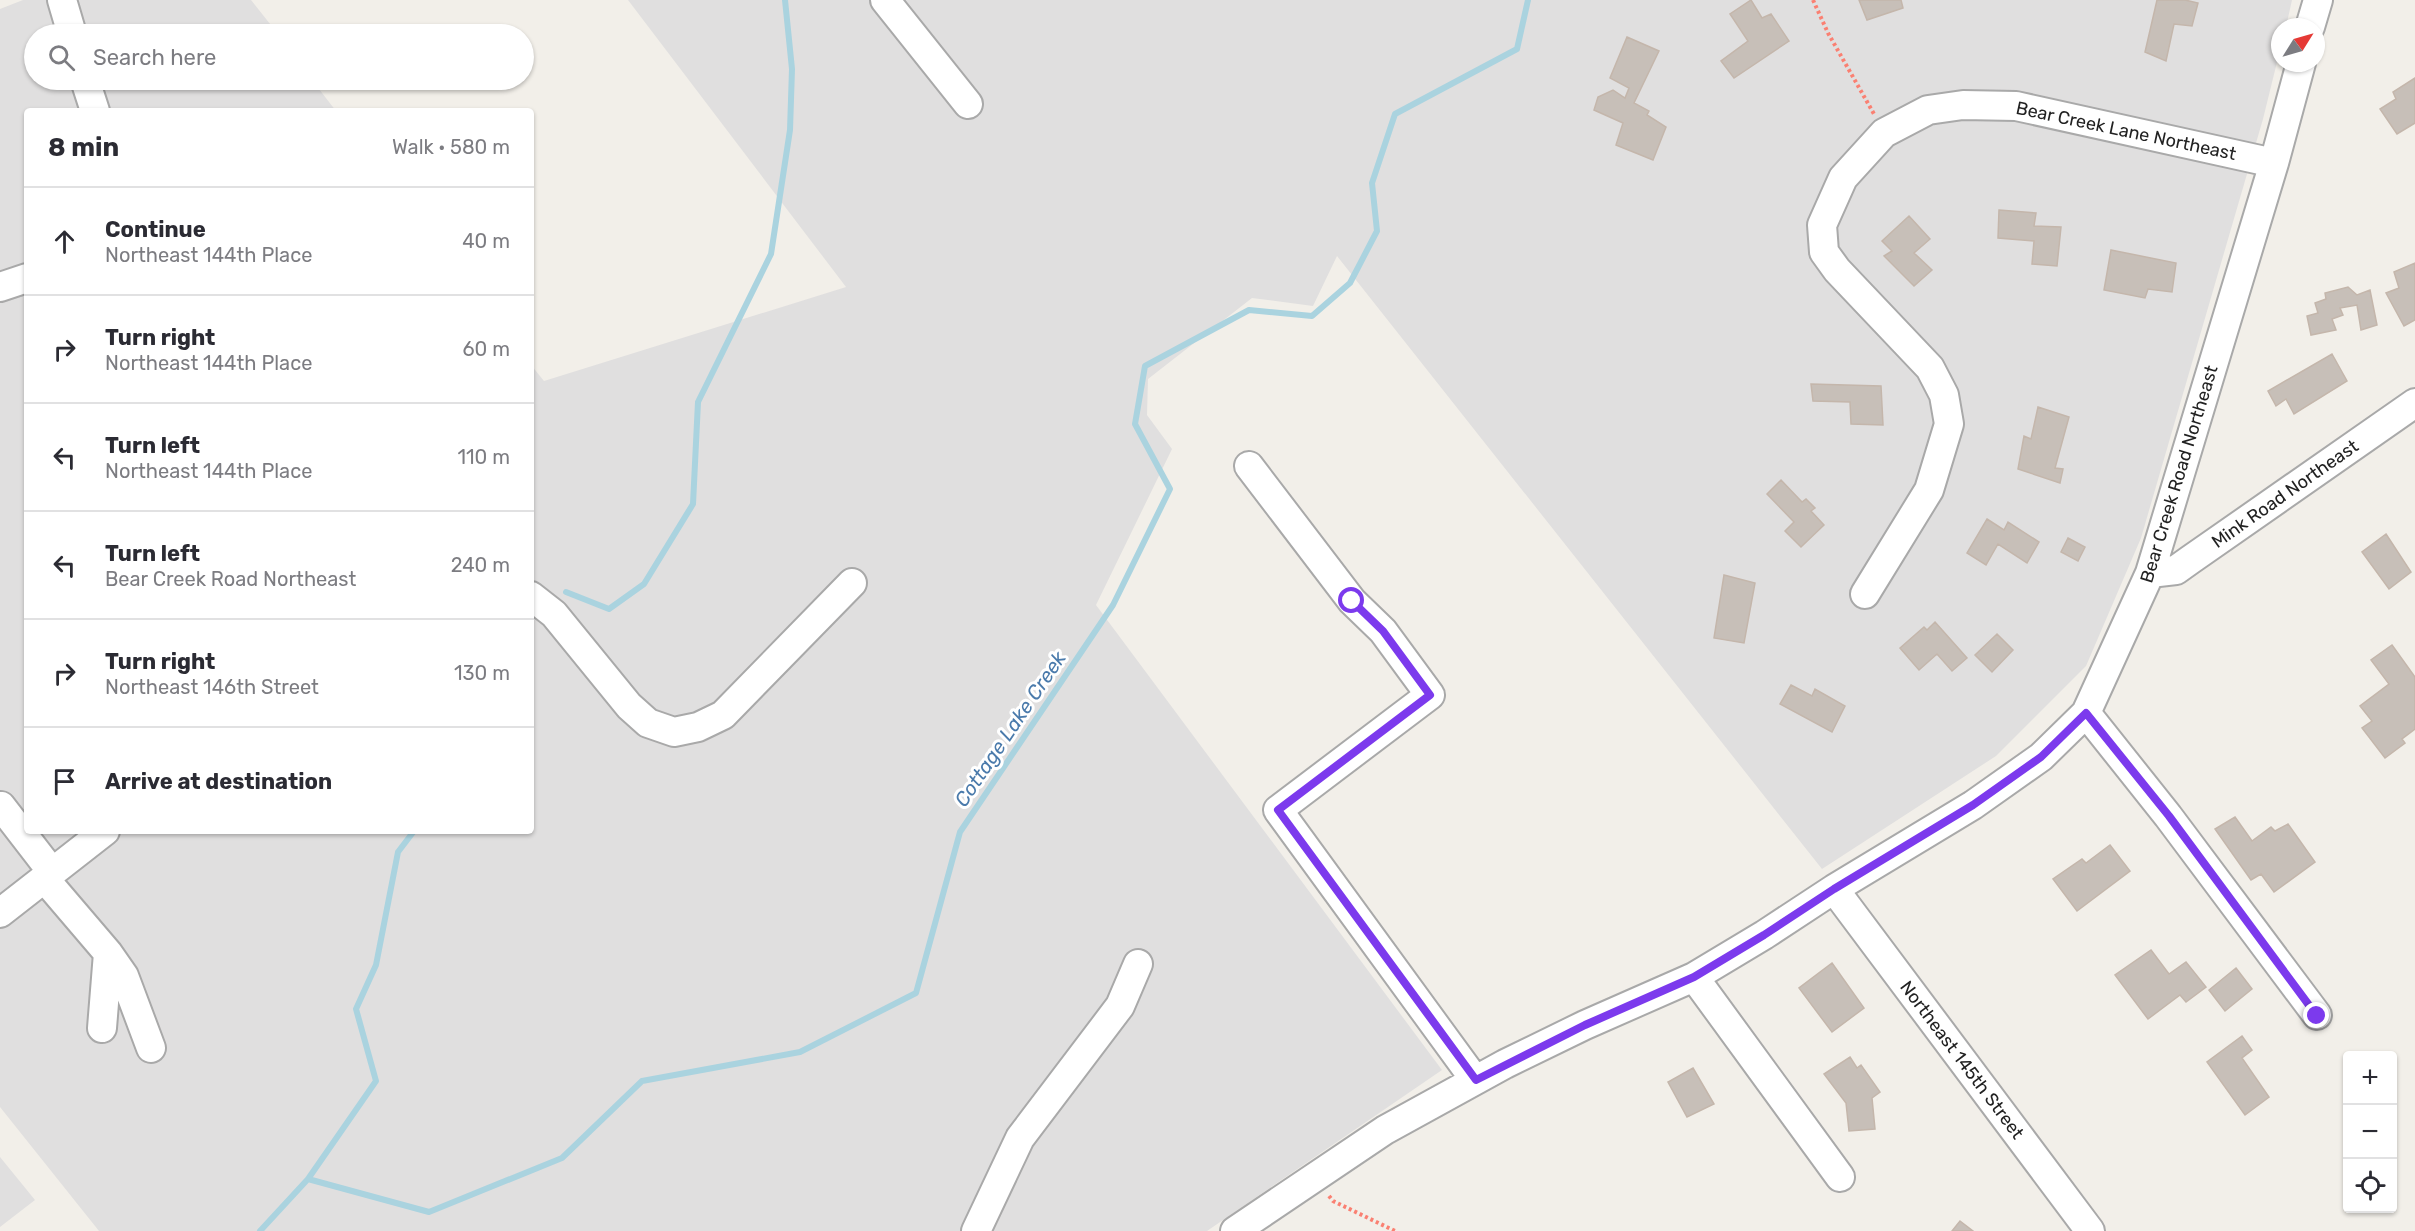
<!DOCTYPE html>
<html lang="en">
<head>
<meta charset="utf-8">
<style>
  :root { --surface:#fff; --page:#f7f7f7; --text:#2b2b33; --muted:#7c7c81; --line:#e1e1e2 }
  body { margin:0; font-family:Rubik,sans-serif; background:var(--page); color:var(--text) }
  .controls { position:absolute; right:18px; bottom:18px; display:grid; overflow:hidden; border-radius:6px; box-shadow:0 2px 4px #0004 }
  .controls button { width:54px; height:54px; display:grid; place-items:center; padding:0; border:0; border-bottom:2px solid var(--line); background:var(--surface); color:var(--text); font:30px sans-serif }
  .compass { position:absolute; left:2271px; top:18px; width:54px; height:54px; border-radius:50%; background:var(--surface); box-shadow:0 2px 4px #0004; rotate:53deg }
  .stop { position:absolute; width:18px; height:18px; margin:-14px; border:4px solid #7c3aed; border-radius:50%; background:#fff }
  .stop.end { background:#7c3aed; border-color:#fff; box-shadow:0 2px 6px #0008 }
  .list { margin:0; padding:0; list-style:none }
  h2 { display:flex; justify-content:space-between; align-items:center; height:78px; margin:0; padding:0 24px; font-size:26px }
  h2 small { font-size:20px; font-weight:400; color:var(--muted) }
  .list li { display:grid; grid-template-columns:39px 1fr auto; gap:18px; align-items:center; box-sizing:border-box; height:108px; padding:0 24px; border-top:2px solid var(--line) }
  .list b { display:block; font-size:22px; white-space:nowrap }
  .list p { margin:0; font-size:20px; white-space:nowrap; color:var(--muted) }
  .list em { font-size:20px; font-style:normal; color:var(--muted) }
  .icon { flex:none; width:33px; height:33px; fill:none; stroke:currentColor; stroke-width:2; stroke-linecap:round; stroke-linejoin:round }
  .map { position:relative; flex:none; width:2415px; height:1231px; overflow:hidden }
  .search { position:absolute; background:var(--surface); box-shadow:0 2px 4px #0004; left:24px; top:24px; width:510px; height:66px; display:flex; align-items:center; gap:15px; box-sizing:border-box; padding:0 21px; border-radius:33px; color:var(--muted); font-size:22px }
  .panel { position:absolute; background:var(--surface); box-shadow:0 2px 4px #0004; left:24px; top:108px; width:510px; height:726px; border-radius:6px }
  .map>svg:first-child { display:block }
  .residential { fill:#e0dfdf }
  .lines { fill:none; stroke-linecap:round; stroke-linejoin:round }
  .stream { stroke:#aad3df; stroke-width:6 }
  .building { fill:#c7bfb8; stroke:#c4b6ab; stroke-width:1.5 }
  .minor-casing { stroke:#a9a9a9; stroke-width:32 }
  .path { stroke:#fa8072; stroke-width:4; stroke-dasharray:3 3; stroke-linecap:butt }
  .minor { stroke:#fff; stroke-width:28 }
  .route { stroke:#7c3aed; stroke-width:8 }
  .labels { text-anchor:middle; stroke-width:6; stroke-linejoin:round; paint-order:stroke }
  .street-label { font-size:18px; fill:#222; stroke:#fff }
  .water-label { font-size:20px; font-style:italic; fill:#4a7aab; stroke:#fff }
</style>
</head>
<body>
<div class="map">
<svg width="2415" height="1231" viewBox="0 0 2415 1231">
  <rect width="100%" height="100%" fill="#f2efe9"/>
  <path class="residential" d="M 23,0 L 251,0 L 278,34 L 34,34 L 34,80 L 312,80 L 336,111 L 27,111 L 27,831 L 531,831 L 531,365 L 544,381 L 846,287 L 628,0 L 2292,0 L 2286,27 L 2280,27 L 2280,50 L 2263,119 L 2141,538 L 2086,666 L 1996,756 L 1822,869 L 1337,256 L 1313,306 L 1252,298 L 1148,379 L 1147,415 L 1172,449 L 1096,605 L 1442,1070 L 1207,1231 L 99,1231 L 0,1107 L 0,9 Z
    M 0,1157 L 35,1200 L 0,1227 Z"/>
  <g class="lines">
    <path class="stream" d="M 566,592 L 609,609 L 644,584 L 693,504 L 698,402 L 771,254 L 790,130 L 792,69 L 785,0
      M 308,1179 L 376,1081 L 356,1009 L 376,965 L 398,852 L 414,831
      M 260,1231 L 308,1179 L 429,1212 L 562,1158 L 642,1081 L 800,1052 L 916,993 L 960,832 L 1113,605 L 1170,489 L 1135,424 L 1145,366 L 1249,310 L 1312,316 L 1350,283 L 1377,231 L 1372,183 L 1395,114 L 1517,49 L 1528,0"/>
  </g>
  <path class="building" d="M 1751,0 L 1762,18 L 1771,14 L 1789,41 L 1734,78 L 1721,61 L 1748,41 L 1730,14 Z
    M 1859,0 L 1901,0 L 1903,8 L 1867,20 Z
    M 2157,0 L 2185,0 L 2198,3 L 2192,26 L 2174,24 L 2166,61 L 2145,52 Z
    M 1627,37 L 1659,51 L 1634,103 L 1649,111 L 1647,115 L 1666,127 L 1653,160 L 1616,145 L 1623,123 L 1594,110 L 1598,97 L 1613,90 L 1625,98 L 1629,88 L 1610,78 Z
    M 2415,78 L 2415,123 L 2397,134 L 2380,109 L 2396,99 L 2393,92 Z
    M 1999,210 L 2036,213 L 2034,226 L 2061,227 L 2057,266 L 2032,264 L 2034,241 L 1998,238 Z
    M 1909,216 L 1930,239 L 1914,253 L 1932,270 L 1914,286 L 1884,256 L 1892,251 L 1882,241 Z
    M 2111,250 L 2176,263 L 2172,292 L 2148,289 L 2145,298 L 2104,290 Z
    M 2415,263 L 2415,320 L 2404,326 L 2386,293 L 2399,288 L 2394,272 Z
    M 2348,287 L 2357,295 L 2370,290 L 2377,325 L 2361,330 L 2357,305 L 2340,308 L 2343,315 L 2332,319 L 2336,330 L 2311,335 L 2307,316 L 2318,313 L 2315,303 L 2326,299 L 2325,293 Z
    M 2332,354 L 2347,381 L 2294,414 L 2286,399 L 2276,406 L 2268,391 Z
    M 1811,384 L 1881,386 L 1883,425 L 1851,424 L 1850,402 L 1813,401 Z
    M 2038,407 L 2069,417 L 2055,468 L 2063,469 L 2060,483 L 2018,469 L 2024,436 L 2031,439 Z
    M 1781,480 L 1802,502 L 1806,499 L 1815,508 L 1811,511 L 1824,525 L 1801,547 L 1785,531 L 1794,522 L 1767,494 Z
    M 1987,519 L 2004,530 L 2008,522 L 2039,542 L 2027,563 L 1998,544 L 1986,565 L 1967,553 Z
    M 2386,534 L 2411,572 L 2389,589 L 2362,552 Z
    M 2068,538 L 2085,547 L 2078,561 L 2061,552 Z
    M 1724,575 L 1755,583 L 1744,643 L 1714,638 Z
    M 1935,622 L 1967,658 L 1952,671 L 1937,654 L 1919,670 L 1900,648 L 1924,627 L 1927,630 Z
    M 1997,634 L 2013,650 L 1992,672 L 1975,655 Z
    M 2392,645 L 2415,677 L 2415,729 L 2402,739 L 2405,743 L 2385,758 L 2362,728 L 2372,721 L 2360,706 L 2389,684 L 2371,660 Z
    M 1791,685 L 1812,696 L 1815,689 L 1845,706 L 1832,732 L 1780,704 Z
    M 2235,817 L 2252,841 L 2271,827 L 2275,831 L 2288,824 L 2315,862 L 2274,892 L 2261,874 L 2251,880 L 2215,829 Z
    M 2110,845 L 2130,871 L 2077,911 L 2053,879 L 2082,859 L 2086,863 Z
    M 2151,950 L 2169,974 L 2186,962 L 2206,987 L 2186,1002 L 2180,995 L 2148,1019 L 2115,975 Z
    M 1832,963 L 1864,1008 L 1832,1032 L 1799,988 Z
    M 2236,968 L 2252,989 L 2225,1011 L 2209,990 Z
    M 2242,1036 L 2252,1050 L 2242,1058 L 2269,1097 L 2245,1115 L 2207,1062 Z
    M 1850,1057 L 1857,1068 L 1861,1065 L 1880,1092 L 1872,1098 L 1875,1129 L 1849,1131 L 1846,1103 L 1824,1074 Z
    M 1693,1068 L 1714,1104 L 1687,1117 L 1668,1082 Z
    M 1960,1221 L 1973,1231 L 1952,1231 Z"/>
  <g class="lines">
    <g class="minor-casing">
      <path id="minor" d="M 62,0 L 72,34
        M 885,0 L 968,104
        M 2310,27 L 2318,0
        M 85,80 L 95,111
        M 0,287 L 27,278
        M 1249,466 L 1352,601 L 1383,631 L 1430,695 L 1278,810 L 1475,1080
        M 2150,573 L 2176,570 L 2190,560 L 2415,403
        M 1865,594 L 1929,490 L 1949,424 L 1944,395 L 1930,368 L 1837,270 L 1824,252 L 1822,225 L 1843,178 L 1884,133 L 1928,110 L 1963,105 L 2016,106 L 2274,163
        M 531,596 L 554,614 L 629,706 L 648,723 L 674,732 L 698,727 L 723,715 L 852,583
        M 2086,713 L 2168,816 L 2317,1015
        M 1,806 L 52,872
        M 44,878 L 108,953 L 124,976 L 151,1048
        M 1834,889 L 2090,1231
        M 0,913 L 105,831
        M 1694,977 L 1840,1177
        M 102,1028 L 108,953
        M 976,1231 L 1020,1138 L 1120,1006 L 1138,964
        M 1235,1231 L 1385,1130 L 1505,1064 L 1585,1025 L 1694,977 L 1764,935 L 1834,889 L 1973,805 L 2041,757 L 2086,713 L 2150,573 L 2274,163 L 2301,63"/>
    </g>
    <path class="path" d="M 1813,0 L 1828,33 L 1874,114
      M 1329,1196 L 1333,1201 L 1395,1231"/>
    <use href="#minor" class="minor"/>
  </g>
  <g class="lines">
    <path class="route" d="M 1352,601 L 1383,631 L 1430,695 L 1278,810 L 1476,1080 L 1585,1025 L 1694,977 L 1764,935 L 1834,889 L 1973,805 L 2041,757 L 2086,713 L 2169,816 L 2317,1016"/>
  </g>
  <g class="labels">
    <g class="street-label">
      <text transform="translate(2126 131) rotate(12)" y="6">Bear Creek Lane Northeast</text>
      <text transform="translate(2179 474) rotate(-73)" y="6">Bear Creek Road Northeast</text>
      <text transform="translate(2285 494) rotate(-35)" y="6">Mink Road Northeast</text>
      <text transform="translate(1962 1060) rotate(53)" y="6">Northeast 145th Street</text>
    </g>
    <g class="water-label">
      <text transform="translate(1010 729) rotate(-56)" y="7">Cottage Lake Creek</text>
    </g>
  </g>
</svg>
<div class="controls">
<button>+</button>
<button>−</button>
<button><svg class="icon" aria-label="locate" viewBox="0 0 24 24"><circle cx="12" cy="12" r="6"/><path d="M12 2v4M12 18v4M2 12h4M18 12h4"/></svg></button>
</div>
<svg class="compass" viewBox="-18 -18 36 36"><path d="M0-13l5 13h-10z" fill="#e53935"/><path d="M0 13l5-13h-10z" fill="#7c7c81"/></svg>
<div class="stop" style="left:1352px;top:601px"></div>
<div class="stop end" style="left:2317px;top:1016px"></div>
<div class="search"><svg class="icon" aria-label="search" viewBox="0 0 24 24"><circle cx="10" cy="10" r="6"/><path d="M15 15l6 6"/></svg>Search here</div>
<section class="panel">
<h2>8 min<small>Walk · 580 m</small></h2>
<ul class="list">
<li><svg class="icon" aria-label="ahead" viewBox="0 0 24 24"><path d="M12 20V5M6 11l6-6 6 6"/></svg><div><b>Continue</b><p>Northeast 144th Place</p></div><em>40 m</em></li>
<li><svg class="icon" aria-label="right" viewBox="0 0 24 24"><path d="M7 20v-9h11M14 6l5 5-5 5"/></svg><div><b>Turn right</b><p>Northeast 144th Place</p></div><em>60 m</em></li>
<li><svg class="icon" aria-label="left" viewBox="0 0 24 24"><path d="M17 20v-9H6M10 6l-5 5 5 5"/></svg><div><b>Turn left</b><p>Northeast 144th Place</p></div><em>110 m</em></li>
<li><svg class="icon" aria-label="left" viewBox="0 0 24 24"><path d="M17 20v-9H6M10 6l-5 5 5 5"/></svg><div><b>Turn left</b><p>Bear Creek Road Northeast</p></div><em>240 m</em></li>
<li><svg class="icon" aria-label="right" viewBox="0 0 24 24"><path d="M7 20v-9h11M14 6l5 5-5 5"/></svg><div><b>Turn right</b><p>Northeast 146th Street</p></div><em>130 m</em></li>
<li><svg class="icon" aria-label="arrive" viewBox="0 0 24 24"><path d="M6 21V4h12l-3 4 3 4H6"/></svg><div><b>Arrive at destination</b></div></li>
</ul>
</section>
</div>
</body>
</html>
